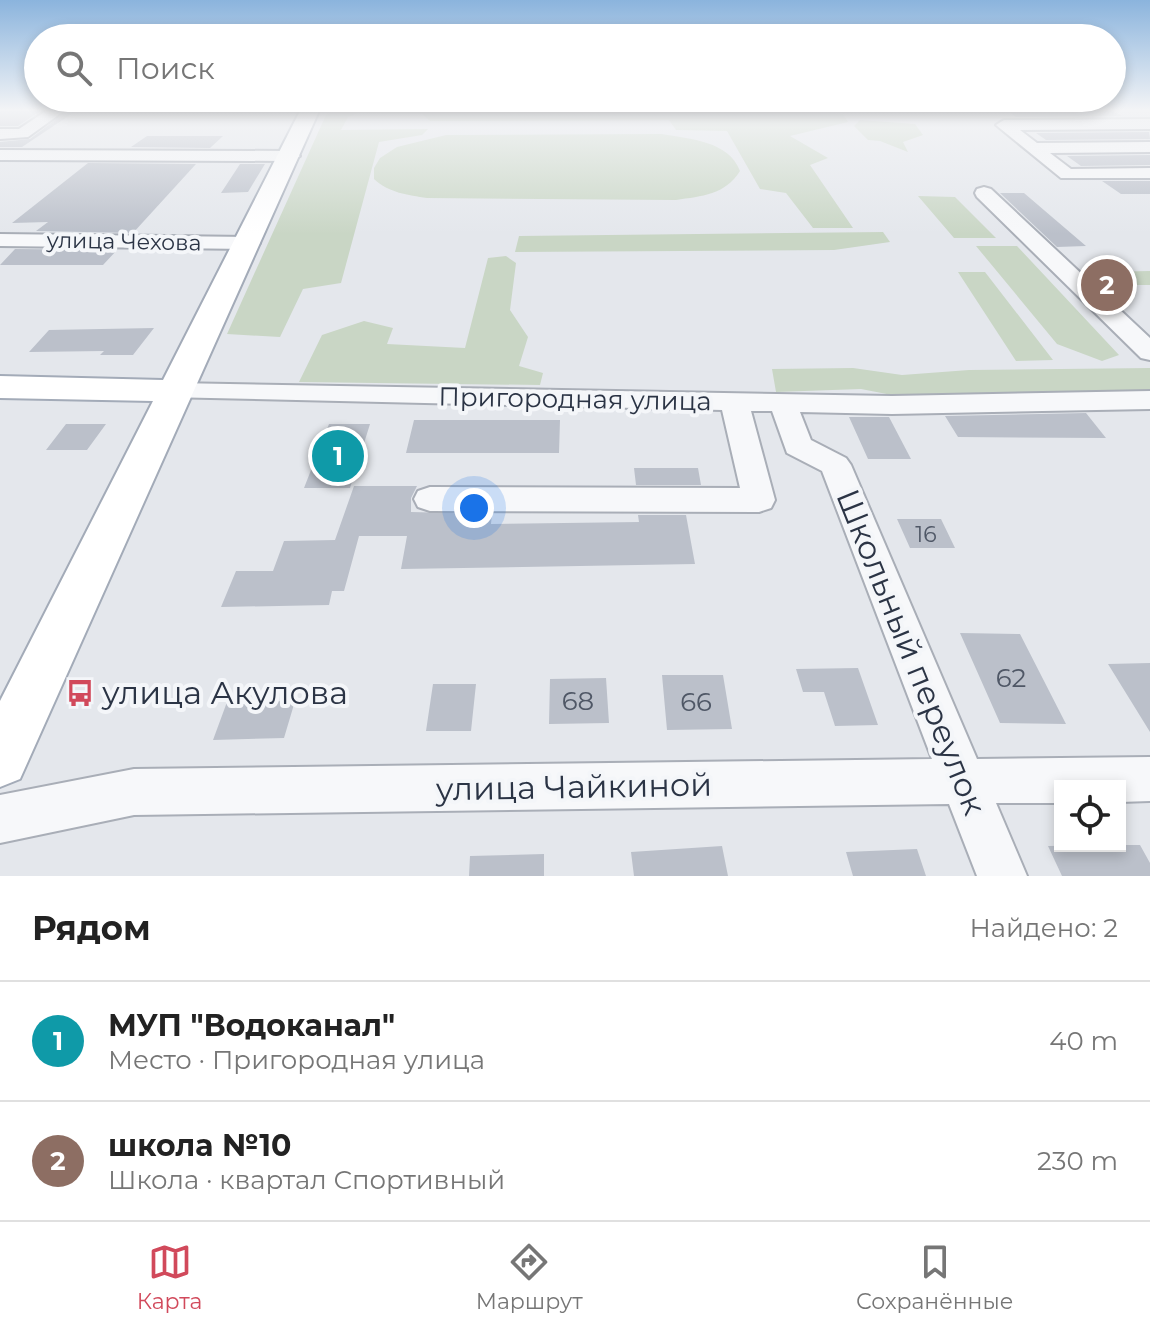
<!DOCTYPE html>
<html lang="ru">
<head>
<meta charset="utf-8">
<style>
  :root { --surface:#fff; --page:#f6f6f6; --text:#222; --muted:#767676; --line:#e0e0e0; --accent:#d1495b }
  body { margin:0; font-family:Montserrat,sans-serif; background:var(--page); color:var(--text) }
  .controls { position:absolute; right:24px; bottom:24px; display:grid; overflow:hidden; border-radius:0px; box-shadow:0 4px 12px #0003 }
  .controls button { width:72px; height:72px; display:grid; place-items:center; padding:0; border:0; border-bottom:2px solid var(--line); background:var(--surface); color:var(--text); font:40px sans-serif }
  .you { position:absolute; left:474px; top:508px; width:28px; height:28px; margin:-20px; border:6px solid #fff; border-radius:50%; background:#1a73e8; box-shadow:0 0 0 12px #1a73e833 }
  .badge { display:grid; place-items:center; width:52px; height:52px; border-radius:50%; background:var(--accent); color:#fff; font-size:26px; font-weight:700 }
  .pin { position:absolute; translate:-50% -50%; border:4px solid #fff; box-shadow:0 2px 8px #0006 }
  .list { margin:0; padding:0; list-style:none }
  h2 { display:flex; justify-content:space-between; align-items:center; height:104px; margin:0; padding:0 32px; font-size:34px }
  h2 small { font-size:26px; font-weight:400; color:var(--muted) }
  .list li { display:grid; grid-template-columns:52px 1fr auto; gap:24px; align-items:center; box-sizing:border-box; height:120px; padding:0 32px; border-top:2px solid var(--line) }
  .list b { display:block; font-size:30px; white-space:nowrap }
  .list p { margin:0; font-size:26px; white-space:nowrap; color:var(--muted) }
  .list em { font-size:26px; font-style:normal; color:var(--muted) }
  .icon { flex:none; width:44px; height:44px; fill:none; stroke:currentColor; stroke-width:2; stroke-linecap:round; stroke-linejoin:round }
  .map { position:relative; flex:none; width:1150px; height:876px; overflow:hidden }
  .search { position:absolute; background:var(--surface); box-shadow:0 4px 12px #0003; left:24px; right:24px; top:24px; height:88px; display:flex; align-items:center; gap:20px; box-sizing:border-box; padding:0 28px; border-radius:44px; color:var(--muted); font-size:30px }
  .sheet { height:344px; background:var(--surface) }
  nav { display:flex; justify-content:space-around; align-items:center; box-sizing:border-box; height:112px; border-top:2px solid var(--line); background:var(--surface); font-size:22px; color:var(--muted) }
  nav a { display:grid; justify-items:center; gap:4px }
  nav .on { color:var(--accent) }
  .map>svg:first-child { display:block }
  .green { fill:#c9d6c5 }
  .building { fill:#bbc0ca }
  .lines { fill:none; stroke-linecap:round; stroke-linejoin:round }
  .minor-casing { stroke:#a9aeb7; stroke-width:4 }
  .major-casing { stroke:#a3abb8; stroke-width:4 }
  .minor { fill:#f7f8fa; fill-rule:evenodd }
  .major { fill:#fff; fill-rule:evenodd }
  .labels { text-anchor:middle; stroke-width:8; stroke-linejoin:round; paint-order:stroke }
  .far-street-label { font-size:22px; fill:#2b3445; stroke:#f4f6f9 }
  .number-label { font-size:22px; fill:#4f5766 }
  .street-label { font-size:26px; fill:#2b3445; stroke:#f4f6f9 }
  .near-number-label { font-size:26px; fill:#4f5766 }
  .near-street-label { font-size:32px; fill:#2b3445; stroke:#f4f6f9 }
  .near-poi-label { font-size:32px; fill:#2b3445; stroke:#f4f6f9; text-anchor:start }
</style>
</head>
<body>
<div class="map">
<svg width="1150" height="876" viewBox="0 0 1150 876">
  <rect width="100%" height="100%" fill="#e4e7ec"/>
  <path class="green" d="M 336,111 L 775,111 L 843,114 L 848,122 L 790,136 L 828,158 L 810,165 L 853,228 L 813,228 L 786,193 L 760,189 L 727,131 L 676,130 L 669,120 L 430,121 L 422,114 L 358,113 L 348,117 L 341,130 L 428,129 L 422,135 L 379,142 L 341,283 L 303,289 L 280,337 L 227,334 L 326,115 Z
    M 860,120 L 915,124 L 923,135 L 903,142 L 908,152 L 880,141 L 868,140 L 854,126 Z
    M 662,134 C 690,139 729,141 740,171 C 725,195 702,196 676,200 L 427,198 C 408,195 389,193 374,179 L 374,168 L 380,158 L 397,147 L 446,135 Z
    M 918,196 L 955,197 L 996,238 L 954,238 Z
    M 883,232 L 890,242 L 834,250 L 515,252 L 519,236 Z
    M 976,246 L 1017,246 L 1119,355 L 1102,361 L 1057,344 Z
    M 506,256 L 516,263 L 510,310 L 528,337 L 519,366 L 543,373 L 540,385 L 299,382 L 322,335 L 364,321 L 393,328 L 387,344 L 465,348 L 488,258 Z
    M 1150,271 L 1150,285 L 1112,285 L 1099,272 Z
    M 958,272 L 985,272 L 1053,360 L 1016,361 Z
    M 853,368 L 902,375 L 969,370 L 1150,368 L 1150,393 L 897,396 L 861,389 L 776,392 L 772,369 Z"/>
  <path class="building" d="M 0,111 L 40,111 L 18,126 L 0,126 Z
    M 67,111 L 76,111 L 22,147 L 0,147 L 0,142 L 30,139 Z
    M 1008,111 L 1113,111 L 1122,116 L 1016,117 Z
    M 1149,132 L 1150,139 L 1046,140 L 1036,133 Z
    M 147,136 L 223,136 L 210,148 L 131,147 Z
    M 1150,155 L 1150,165 L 1081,166 L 1067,156 Z
    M 88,163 L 193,164 L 196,164 L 133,233 L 36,231 L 48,222 L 12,223 Z
    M 240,164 L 265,164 L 248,192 L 221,193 Z
    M 1102,181 L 1150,181 L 1150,194 L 1121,194 Z
    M 1000,193 L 1024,193 L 1086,246 L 1057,247 Z
    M 15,249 L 117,250 L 103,265 L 0,265 Z
    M 154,328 L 133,355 L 100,355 L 104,351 L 29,352 L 49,330 Z
    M 1086,413 L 1106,438 L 958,437 L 945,416 Z
    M 849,417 L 889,417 L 911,459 L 868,459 Z
    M 414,420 L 560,420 L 559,453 L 406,453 Z
    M 66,424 L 106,424 L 87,450 L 46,450 Z
    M 329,424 L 370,424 L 350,488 L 304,488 Z
    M 634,468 L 698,468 L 701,485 L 636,485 Z
    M 354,486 L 417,486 L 411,498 L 411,512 L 492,514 L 491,524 L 639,522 L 638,515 L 686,515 L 695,564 L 401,569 L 407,536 L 359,536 L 344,591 L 332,591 L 329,605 L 221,607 L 236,571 L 273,571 L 284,541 L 335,540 Z
    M 897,519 L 941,519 L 955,548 L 910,548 Z
    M 960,633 L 1020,634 L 1066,724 L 1000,723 Z
    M 1150,663 L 1150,732 L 1108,664 Z
    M 858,668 L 878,725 L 835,726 L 824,692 L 803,692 L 796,669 Z
    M 662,675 L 723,675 L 732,729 L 667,730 Z
    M 606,678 L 609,723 L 549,724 L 550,679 Z
    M 433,684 L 476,684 L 471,731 L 426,731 Z
    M 295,701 L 284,738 L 213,740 L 227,702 Z
    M 1120,845 L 1140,845 L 1150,863 L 1150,876 L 1062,876 L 1048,846 Z
    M 722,846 L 728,876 L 634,876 L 631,852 Z
    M 917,849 L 926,876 L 853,876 L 846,852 Z
    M 544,854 L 544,876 L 469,876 L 470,856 Z"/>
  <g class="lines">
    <g class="minor-casing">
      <path id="minor" d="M 46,111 L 64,111 L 28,137 L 0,139 L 0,129 L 19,129 Z
        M 1150,119 L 1150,129 L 1020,130 L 1037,143 L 1150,142 L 1150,152 L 1050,153 L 1071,169 L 1150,168 L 1150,178 L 1061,178 L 996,125 L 1004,120 Z
        M 0,150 L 291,151 L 300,156 L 291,161 L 0,160 Z
        M 984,187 L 991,189 L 1150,338 L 1150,360 L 1141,358 L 977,197 L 975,193 L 977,189 Z
        M 0,234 L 249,237 L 260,243 L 249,249 L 0,246 Z
        M 175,383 L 892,396 L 1150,391 L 1150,409 L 892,414 L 800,412 L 811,440 L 846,458 L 851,465 L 977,759 L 1150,757 L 1150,801 L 1120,802 L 1120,786 L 1060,786 L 1060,803 L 996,803 L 1027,876 L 977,876 L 949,804 L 134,815 L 0,843 L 0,795 L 134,769 L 932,759 L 822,471 L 787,453 L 772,411 L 751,411 L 775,500 L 771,508 L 759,512 L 430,511 L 418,507 L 414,499 L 418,491 L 430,487 L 740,488 L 722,410 L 165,397 L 161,391 L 165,385 Z"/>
    </g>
    <g class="major-casing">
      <path id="major" d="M 300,111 L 319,111 L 20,779 L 0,787 L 0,701 L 153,401 L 0,398 L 0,376 L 163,380 Z"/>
    </g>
    <use href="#minor" class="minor"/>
    <use href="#major" class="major"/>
  </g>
  <linearGradient id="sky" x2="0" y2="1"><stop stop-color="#8bb4dd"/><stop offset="0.47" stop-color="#f3f4f6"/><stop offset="1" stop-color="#f3f4f6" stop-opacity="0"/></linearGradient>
  <rect width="1150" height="234" fill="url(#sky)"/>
  <defs>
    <g id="bus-bare" transform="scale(2.16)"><path d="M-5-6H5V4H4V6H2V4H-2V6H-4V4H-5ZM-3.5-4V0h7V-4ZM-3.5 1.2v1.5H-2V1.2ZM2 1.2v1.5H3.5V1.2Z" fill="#d1495b" stroke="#f4f6f9" stroke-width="2.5" paint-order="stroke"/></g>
  </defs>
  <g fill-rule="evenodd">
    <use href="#bus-bare" x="80" y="693"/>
  </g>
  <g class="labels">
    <g class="far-street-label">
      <text transform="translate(124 241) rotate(1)" y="8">улица Чехова</text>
    </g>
    <g class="number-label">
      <text x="926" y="542">16</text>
    </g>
    <g class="street-label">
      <text transform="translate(575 399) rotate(1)" y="9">Пригородная улица</text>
    </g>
    <g class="near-number-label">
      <text x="1011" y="687">62</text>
      <text x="578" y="710">68</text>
      <text x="696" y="711">66</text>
    </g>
    <g class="near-street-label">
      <text transform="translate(911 652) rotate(68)" y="11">Школьный переулок</text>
      <text transform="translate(574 787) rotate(-1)" y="11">улица Чайкиной</text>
    </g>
    <g class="near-poi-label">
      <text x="102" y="704">улица Акулова</text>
    </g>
  </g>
</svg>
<div class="controls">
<button><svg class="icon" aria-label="locate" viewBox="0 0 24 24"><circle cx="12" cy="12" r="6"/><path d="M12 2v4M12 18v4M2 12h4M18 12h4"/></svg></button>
</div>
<div class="you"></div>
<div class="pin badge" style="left:338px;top:456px;background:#0f9aa8">1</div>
<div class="pin badge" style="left:1107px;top:285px;background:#8d6e63">2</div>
<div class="search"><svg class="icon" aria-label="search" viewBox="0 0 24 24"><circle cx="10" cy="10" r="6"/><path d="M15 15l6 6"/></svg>Поиск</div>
</div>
<section class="sheet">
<h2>Рядом<small>Найдено: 2</small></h2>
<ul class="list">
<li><span class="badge" style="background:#0f9aa8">1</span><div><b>МУП &quot;Водоканал&quot;</b><p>Место · Пригородная улица</p></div><em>40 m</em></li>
<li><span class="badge" style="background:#8d6e63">2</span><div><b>школа №10</b><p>Школа · квартал Спортивный</p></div><em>230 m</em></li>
</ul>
</section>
<nav>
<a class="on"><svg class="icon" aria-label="map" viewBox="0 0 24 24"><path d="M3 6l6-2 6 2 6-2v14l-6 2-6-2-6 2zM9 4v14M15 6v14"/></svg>Карта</a>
<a><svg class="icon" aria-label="directions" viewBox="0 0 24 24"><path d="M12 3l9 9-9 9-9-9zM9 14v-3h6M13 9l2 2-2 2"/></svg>Маршрут</a>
<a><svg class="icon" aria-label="saved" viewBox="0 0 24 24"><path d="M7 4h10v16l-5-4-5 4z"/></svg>Сохранённые</a>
</nav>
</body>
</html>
